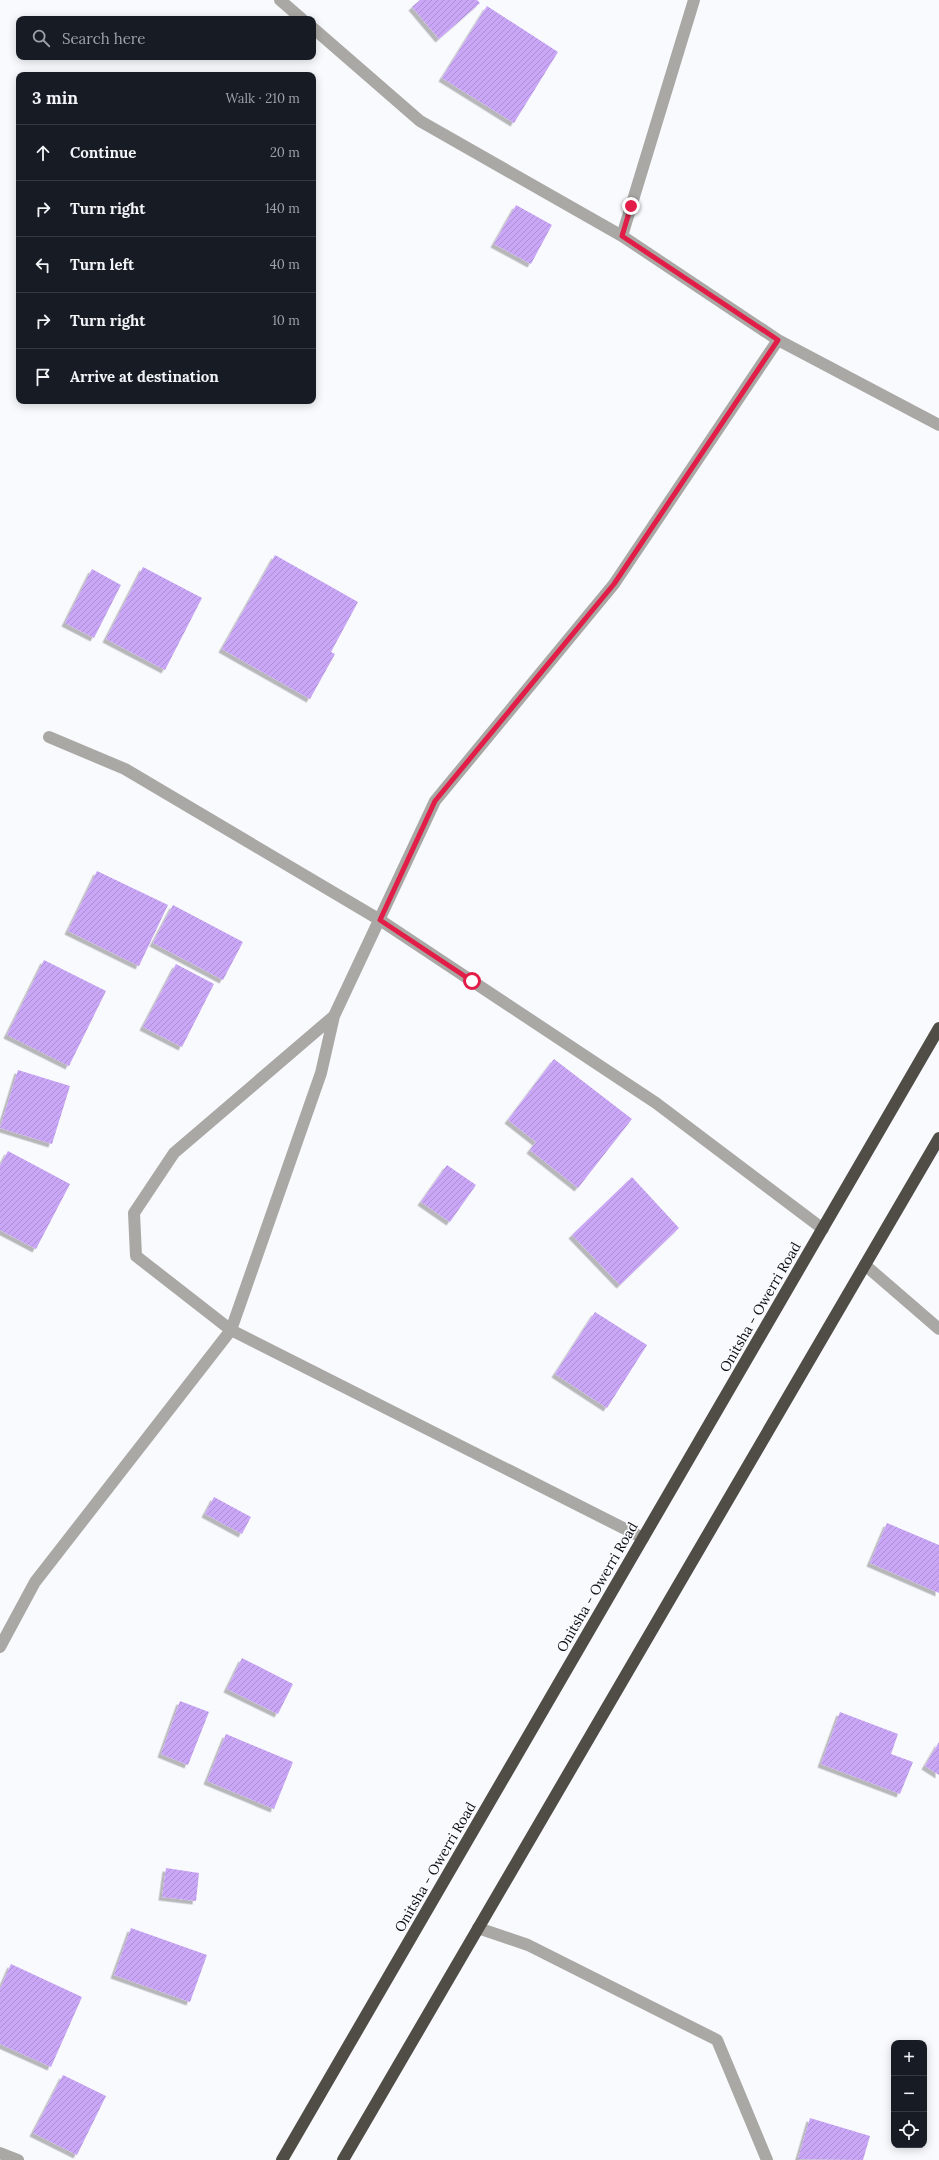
<!DOCTYPE html>
<html lang="en">
<head>
<meta charset="utf-8">
<style>
  :root { --surface:#171b24; --page:#242831; --text:#f1f3f6; --muted:#9ea1a6; --line:#363941 }
  body { margin:0; font-family:Lora,serif; background:var(--page); color:var(--text) }
  .controls { position:absolute; right:12px; bottom:12px; display:grid; overflow:hidden; border-radius:8px; box-shadow:0 2px 10px #0003 }
  .controls button { width:36px; height:36px; display:grid; place-items:center; padding:0; border:0; border-bottom:1px solid var(--line); background:var(--surface); color:var(--text); font:20px sans-serif }
  .stop { position:absolute; width:12px; height:12px; margin:-9px; border:3px solid #e11d48; border-radius:50%; background:#fff }
  .stop.end { background:#e11d48; border-color:#fff; box-shadow:0 1px 4px #0008 }
  .list { margin:0; padding:0; list-style:none }
  h2 { display:flex; justify-content:space-between; align-items:center; height:52px; margin:0; padding:0 16px; font-size:17px }
  h2 small { font-size:13px; font-weight:400; color:var(--muted) }
  .list li { display:grid; grid-template-columns:26px 1fr auto; gap:12px; align-items:center; box-sizing:border-box; height:56px; padding:0 16px; border-top:1px solid var(--line) }
  .list b { display:block; font-size:15px; white-space:nowrap }
  .list em { font-size:13px; font-style:normal; color:var(--muted) }
  .icon { flex:none; width:22px; height:22px; fill:none; stroke:currentColor; stroke-width:2; stroke-linecap:round; stroke-linejoin:round }
  .map { position:relative; flex:none; width:939px; height:2160px; overflow:hidden }
  .search { position:absolute; background:var(--surface); box-shadow:0 2px 10px #0003; left:16px; top:16px; width:300px; height:44px; display:flex; align-items:center; gap:10px; box-sizing:border-box; padding:0 14px; border-radius:8px; color:var(--muted); font-size:15px }
  .panel { position:absolute; background:var(--surface); box-shadow:0 2px 10px #0003; left:16px; top:72px; width:300px; height:332px; border-radius:8px }
  .map>svg:first-child { display:block }
  .building { fill:url(#building-hatch); filter:url(#shadow) }
  .lines { fill:none; stroke-linecap:round; stroke-linejoin:round }
  .minor { stroke:#a9a8a5; stroke-width:12 }
  .highway { stroke:#504d47; stroke-width:12 }
  .route { stroke:#e11d48; stroke-width:5 }
  .labels { text-anchor:middle; stroke-width:3.5; stroke-linejoin:round; paint-order:stroke }
  .street-label { font-size:14px; fill:#0e0e10; stroke:#f9fafe }
</style>
</head>
<body>
<div class="map">
<svg width="939" height="2160" viewBox="0 0 939 2160">
  <defs>
    <pattern id="building-hatch" width="6" height="6" patternUnits="userSpaceOnUse"><rect width="6" height="6" fill="#caa6f6"/><path d="M-1 1l2-2M0 6l6-6M5 7l2-2" fill="none" stroke="#ac8ed2"/></pattern>
    <filter id="shadow"><feDropShadow dx="-3.5" dy="3.5" stdDeviation="0" flood-color="#0004"/></filter>
  </defs>
  <rect width="100%" height="100%" fill="#f9fafe"/>
  <path class="building" d="M 420,0 L 477,0 L 480,3 L 439,39 L 412,7 Z
    M 487,6 L 558,52 L 514,123 L 442,78 Z
    M 516,205 L 552,225 L 531,264 L 494,244 Z
    M 275,555 L 358,602 L 331,652 L 335,654 L 310,699 L 222,649 Z
    M 143,567 L 202,598 L 165,670 L 106,639 Z
    M 92,569 L 121,585 L 94,638 L 65,623 Z
    M 97,871 L 168,905 L 139,966 L 68,931 Z
    M 173,905 L 243,942 L 223,980 L 153,943 Z
    M 44,960 L 106,991 L 69,1066 L 7,1035 Z
    M 176,964 L 214,984 L 182,1047 L 143,1027 Z
    M 554,1059 L 632,1119 L 578,1188 L 530,1150 L 536,1142 L 508,1120 Z
    M 18,1070 L 70,1086 L 52,1144 L 0,1128 Z
    M 8,1151 L 70,1184 L 36,1249 L 0,1230 L 0,1166 Z
    M 447,1165 L 476,1185 L 450,1222 L 421,1202 Z
    M 632,1177 L 679,1228 L 620,1285 L 572,1235 Z
    M 595,1312 L 647,1345 L 607,1408 L 555,1374 Z
    M 214,1497 L 251,1517 L 242,1534 L 205,1514 Z
    M 887,1523 L 939,1545 L 939,1593 L 870,1563 Z
    M 242,1658 L 293,1684 L 278,1714 L 227,1689 Z
    M 180,1701 L 209,1712 L 188,1765 L 161,1754 Z
    M 840,1712 L 898,1734 L 891,1754 L 913,1762 L 900,1794 L 821,1764 Z
    M 226,1734 L 293,1762 L 274,1809 L 207,1781 Z
    M 939,1742 L 939,1775 L 925,1766 Z
    M 166,1868 L 199,1873 L 196,1901 L 162,1897 Z
    M 131,1928 L 207,1955 L 190,2002 L 114,1975 Z
    M 11,1964 L 82,1997 L 51,2067 L 0,2044 L 0,1989 Z
    M 63,2075 L 106,2096 L 77,2155 L 33,2133 Z
    M 810,2118 L 870,2136 L 863,2160 L 798,2159 Z"/>
  <g class="lines">
    <path class="minor" d="M 280,0 L 302,19
      M 313,28 L 420,121 L 622,236 L 778,340 L 939,425
      M 622,236 L 694,0
      M 49,737 L 125,769 L 380,920 L 656,1103 L 823,1229
      M 334,1016 L 174,1153 L 134,1213 L 136,1256 L 231,1330 L 643,1538
      M 865,1265 L 939,1329
      M 0,1647 L 35,1582 L 231,1330 L 321,1073 L 334,1016 L 435,801 L 614,584 L 778,340
      M 478,1928 L 528,1945 L 717,2040 L 767,2160
      M 0,2153 L 18,2160"/>
    <path class="highway" d="M 282,2160 L 939,1028
      M 343,2160 L 939,1138"/>
  </g>
  <g class="lines">
    <path class="route" d="M 472,981 L 380,920 L 435,801 L 614,584 L 778,340 L 622,236 L 631,206"/>
  </g>
  <g class="labels">
    <g class="street-label">
      <text transform="translate(760 1307) rotate(-60)" y="5">Onitsha - Owerri Road</text>
      <text transform="translate(597 1587) rotate(-60)" y="5">Onitsha - Owerri Road</text>
      <text transform="translate(435 1867) rotate(-60)" y="5">Onitsha - Owerri Road</text>
    </g>
  </g>
</svg>
<div class="controls">
<button>+</button>
<button>−</button>
<button><svg class="icon" aria-label="locate" viewBox="0 0 24 24"><circle cx="12" cy="12" r="6"/><path d="M12 2v4M12 18v4M2 12h4M18 12h4"/></svg></button>
</div>
<div class="stop" style="left:472px;top:981px"></div>
<div class="stop end" style="left:631px;top:206px"></div>
<div class="search"><svg class="icon" aria-label="search" viewBox="0 0 24 24"><circle cx="10" cy="10" r="6"/><path d="M15 15l6 6"/></svg>Search here</div>
<section class="panel">
<h2>3 min<small>Walk · 210 m</small></h2>
<ul class="list">
<li><svg class="icon" aria-label="ahead" viewBox="0 0 24 24"><path d="M12 20V5M6 11l6-6 6 6"/></svg><div><b>Continue</b></div><em>20 m</em></li>
<li><svg class="icon" aria-label="right" viewBox="0 0 24 24"><path d="M7 20v-9h11M14 6l5 5-5 5"/></svg><div><b>Turn right</b></div><em>140 m</em></li>
<li><svg class="icon" aria-label="left" viewBox="0 0 24 24"><path d="M17 20v-9H6M10 6l-5 5 5 5"/></svg><div><b>Turn left</b></div><em>40 m</em></li>
<li><svg class="icon" aria-label="right" viewBox="0 0 24 24"><path d="M7 20v-9h11M14 6l5 5-5 5"/></svg><div><b>Turn right</b></div><em>10 m</em></li>
<li><svg class="icon" aria-label="arrive" viewBox="0 0 24 24"><path d="M6 21V4h12l-3 4 3 4H6"/></svg><div><b>Arrive at destination</b></div></li>
</ul>
</section>
</div>
</body>
</html>
